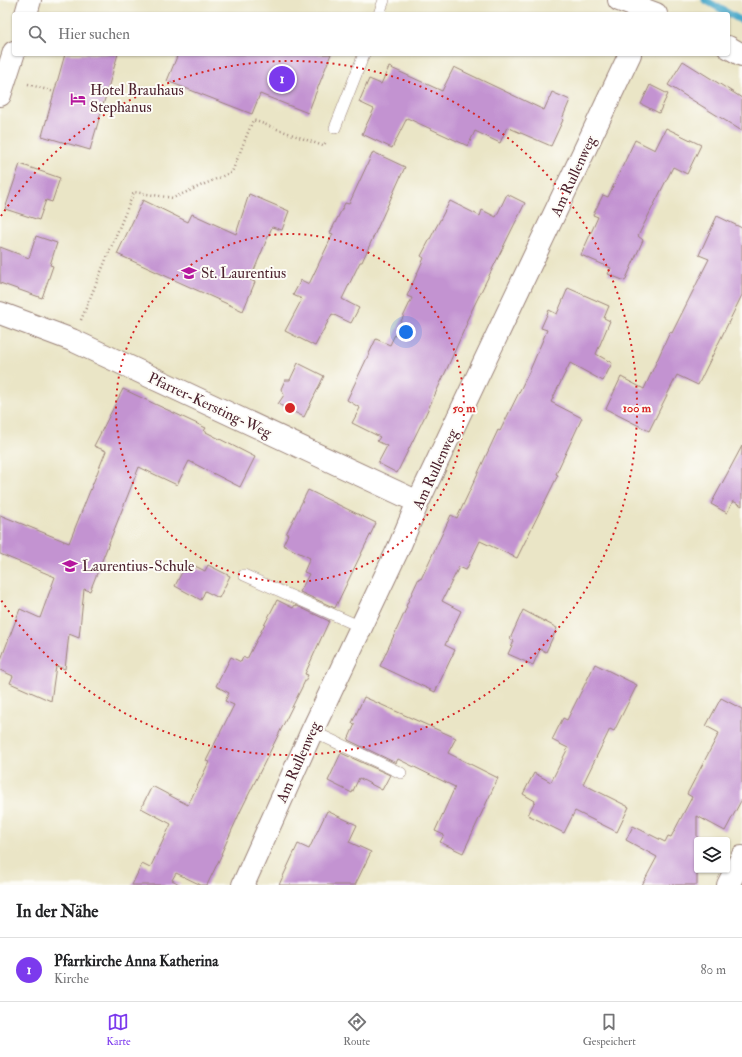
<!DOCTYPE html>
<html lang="de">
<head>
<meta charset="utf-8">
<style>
  :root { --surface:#fff; --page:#f2f2f2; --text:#202124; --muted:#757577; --line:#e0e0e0; --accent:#7c3aed }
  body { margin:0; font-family:"IM FELL Double Pica",serif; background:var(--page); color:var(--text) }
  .controls { position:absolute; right:12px; bottom:12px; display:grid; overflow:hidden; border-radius:4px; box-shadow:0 1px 3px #0004 }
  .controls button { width:36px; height:36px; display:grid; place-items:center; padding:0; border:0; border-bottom:1px solid var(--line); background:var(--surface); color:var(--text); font:20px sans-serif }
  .you { position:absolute; left:406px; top:332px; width:14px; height:14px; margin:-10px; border:3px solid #fff; border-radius:50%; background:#1a73e8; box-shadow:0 0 0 6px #1a73e833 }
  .badge { display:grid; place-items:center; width:26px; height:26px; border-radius:50%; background:var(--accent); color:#fff; font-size:13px; font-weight:700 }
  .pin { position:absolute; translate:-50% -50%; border:2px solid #fff; box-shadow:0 1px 4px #0006 }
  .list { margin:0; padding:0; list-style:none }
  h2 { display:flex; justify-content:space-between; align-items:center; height:52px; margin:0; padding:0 16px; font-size:17px }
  h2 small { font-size:13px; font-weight:400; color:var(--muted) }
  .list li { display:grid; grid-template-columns:26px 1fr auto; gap:12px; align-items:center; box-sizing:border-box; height:64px; padding:0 16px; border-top:1px solid var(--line) }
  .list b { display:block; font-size:15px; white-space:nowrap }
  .list p { margin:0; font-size:13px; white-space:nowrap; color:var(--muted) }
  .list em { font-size:13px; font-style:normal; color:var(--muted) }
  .icon { flex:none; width:22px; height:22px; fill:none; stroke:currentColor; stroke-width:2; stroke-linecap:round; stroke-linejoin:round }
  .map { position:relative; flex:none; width:742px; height:885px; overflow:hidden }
  .search { position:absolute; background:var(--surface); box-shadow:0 1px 3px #0004; left:12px; right:12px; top:12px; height:44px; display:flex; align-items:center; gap:10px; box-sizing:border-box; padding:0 14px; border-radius:4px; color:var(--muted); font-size:15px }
  .sheet { height:116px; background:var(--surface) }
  nav { display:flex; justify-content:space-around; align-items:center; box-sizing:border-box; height:56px; border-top:1px solid var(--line); background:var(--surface); font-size:11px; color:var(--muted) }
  nav a { display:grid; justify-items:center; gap:2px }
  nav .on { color:var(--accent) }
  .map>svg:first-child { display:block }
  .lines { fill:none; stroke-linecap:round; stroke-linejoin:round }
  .stream { stroke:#4daacb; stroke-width:7 }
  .building { fill:#c393d1 }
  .service-casing { stroke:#9a8278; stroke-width:12 }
  .minor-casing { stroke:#9a8278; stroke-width:24 }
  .path { stroke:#9a8278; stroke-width:2.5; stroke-dasharray:1 3; stroke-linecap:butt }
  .service { stroke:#fff; stroke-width:11 }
  .minor { stroke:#fff; stroke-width:22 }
  .ring { fill:none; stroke:#d62828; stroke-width:2; stroke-dasharray:2 4 }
  .labels { text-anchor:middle; stroke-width:4; stroke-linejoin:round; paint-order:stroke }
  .poi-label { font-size:15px; fill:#4a1f2b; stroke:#fdfcf7; text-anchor:start }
  .street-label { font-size:15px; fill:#4a1f2b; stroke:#fdfcf7 }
  .centre { fill:#d62828; stroke:#fdfcf7; stroke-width:2 }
  .ring-label { font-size:12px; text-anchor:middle; font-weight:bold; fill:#d62828; stroke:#fdfcf7; stroke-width:4; stroke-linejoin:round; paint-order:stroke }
</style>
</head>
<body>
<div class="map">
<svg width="742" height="885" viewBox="0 0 742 885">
  <rect width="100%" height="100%" fill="#fdfcf7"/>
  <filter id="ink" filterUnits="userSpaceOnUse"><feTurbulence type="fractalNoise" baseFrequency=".025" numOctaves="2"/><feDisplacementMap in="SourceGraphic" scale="8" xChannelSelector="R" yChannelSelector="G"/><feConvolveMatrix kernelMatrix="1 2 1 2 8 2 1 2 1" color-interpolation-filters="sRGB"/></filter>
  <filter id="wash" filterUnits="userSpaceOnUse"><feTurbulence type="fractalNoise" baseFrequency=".012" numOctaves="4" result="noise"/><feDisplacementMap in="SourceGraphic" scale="16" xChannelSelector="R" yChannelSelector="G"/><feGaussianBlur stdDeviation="0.9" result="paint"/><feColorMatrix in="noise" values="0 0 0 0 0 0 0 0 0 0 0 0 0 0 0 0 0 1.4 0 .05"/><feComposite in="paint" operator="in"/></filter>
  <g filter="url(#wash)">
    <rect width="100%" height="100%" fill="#eae5c6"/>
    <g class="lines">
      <path class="stream" d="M 705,0 L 742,21"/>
    </g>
    <g id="blocks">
      <path class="building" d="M 65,54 L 118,54 L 90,150 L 42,136 Z
        M 178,54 L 331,54 L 308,113 L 260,94 L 252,114 L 167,81 Z
        M 683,61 L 742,98 L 742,131 L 668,85 Z
        M 389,67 L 442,91 L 454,67 L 544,110 L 552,92 L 570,100 L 562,119 L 563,120 L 551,146 L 507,127 L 500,143 L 475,131 L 468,146 L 407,118 L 392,148 L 362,134 L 374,109 L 359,102 L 369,79 L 381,84 Z
        M 650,85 L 668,94 L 659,113 L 641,104 Z
        M 666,128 L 701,145 L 687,174 L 673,167 L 638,236 L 643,240 L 625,281 L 608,274 L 611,268 L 581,255 L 598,217 L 593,215 L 603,195 L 608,197 L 635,140 L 655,150 Z
        M 373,152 L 405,167 L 362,262 L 360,262 L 342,299 L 359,308 L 351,323 L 332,314 L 315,346 L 285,331 L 302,299 L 293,295 L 301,280 L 309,284 L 333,234 L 330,233 L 345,203 L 349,204 Z
        M 20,164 L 60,178 L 52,202 L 46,200 L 39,220 L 5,209 Z
        M 249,194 L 289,211 L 282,230 L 272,227 L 250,280 L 255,282 L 243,311 L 117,254 L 143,200 L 188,222 L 192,214 L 236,234 Z
        M 507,194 L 525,203 L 466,322 L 467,323 L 446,371 L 424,418 L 397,473 L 378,463 L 387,446 L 377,441 L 380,437 L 352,423 L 360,408 L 347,400 L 376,339 L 390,345 L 412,298 L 407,296 L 424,258 L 421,256 L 450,201 L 480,216 L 482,210 L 496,217 Z
        M 717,216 L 742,228 L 742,295 L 698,385 L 677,375 L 649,431 L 606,409 L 621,377 L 644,389 L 670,332 L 672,333 L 709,259 L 699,255 Z
        M 36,236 L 57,243 L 50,265 L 53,266 L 42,298 L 0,283 L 0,247 L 29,258 Z
        M 568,288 L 609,306 L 604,318 L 610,321 L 596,354 L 612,363 L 603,381 L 570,363 L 551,402 L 582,418 L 556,474 L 558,475 L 517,558 L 480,541 L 466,570 L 459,567 L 442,601 L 461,611 L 445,645 L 455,650 L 435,692 L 380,666 L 407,607 L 406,606 L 419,578 L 421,579 L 451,515 L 457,518 L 498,430 L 500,431 L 530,370 L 547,330 L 541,328 L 549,310 L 557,314 Z
        M 298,363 L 324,376 L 304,417 L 278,404 L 284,395 L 281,389 L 285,380 L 290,380 Z
        M 123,389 L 206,428 L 204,431 L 255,457 L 240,487 L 189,461 L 177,485 L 139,467 L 90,591 L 84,589 L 79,638 L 69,634 L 65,669 L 56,666 L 51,701 L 10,683 L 13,676 L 0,670 L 0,662 L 20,609 L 40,618 L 55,577 L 0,554 L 0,515 L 69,543 L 106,451 L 94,446 Z
        M 742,446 L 742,506 L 733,501 L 727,513 L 711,504 Z
        M 308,490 L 376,523 L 335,608 L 300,592 L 309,574 L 304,572 L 310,558 L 283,545 L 288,534 L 286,534 Z
        M 187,562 L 205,571 L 208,565 L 230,576 L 219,598 L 205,591 L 201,600 L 175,586 Z
        M 277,600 L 293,608 L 295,605 L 329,621 L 305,674 L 308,675 L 241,810 L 221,854 L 222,854 L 207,885 L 201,885 L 176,873 L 172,880 L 181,885 L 132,885 L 142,864 L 150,868 L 171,824 L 141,808 L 152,786 L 188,805 L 209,762 L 206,761 L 234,705 L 225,701 L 229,693 L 216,686 L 231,657 L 241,662 L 243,657 L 247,659 Z
        M 523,610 L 557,628 L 546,652 L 540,649 L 533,665 L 508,654 L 514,641 L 510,639 Z
        M 595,664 L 637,685 L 614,731 L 610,729 L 583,784 L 629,807 L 617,832 L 575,811 L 564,833 L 528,815 L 535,801 L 523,794 L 534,773 L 551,782 L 568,748 L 552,740 L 563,718 L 567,720 Z
        M 364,697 L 456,738 L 448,753 L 498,778 L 463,853 L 440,842 L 444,835 L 435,831 L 455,787 L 398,759 L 396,763 L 348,740 L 355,724 L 352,723 Z
        M 721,698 L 742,709 L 742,799 L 725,831 L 697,816 L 697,885 L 642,885 L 657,857 L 626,840 L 633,826 L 665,842 L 668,836 L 671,837 L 692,797 L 687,794 L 719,733 L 706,726 Z
        M 341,753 L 390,775 L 382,790 L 359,778 L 352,793 L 328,781 Z
        M 327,811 L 357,825 L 349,842 L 371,852 L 355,885 L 279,885 L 298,844 L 309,849 Z"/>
    </g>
  </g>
  <g filter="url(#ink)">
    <use href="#blocks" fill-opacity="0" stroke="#9a8278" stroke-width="1"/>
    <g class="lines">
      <g class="service-casing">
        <path id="service" d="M 379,14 L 384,0
          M 335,128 L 364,54
          M 244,575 L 361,627
          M 312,731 L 401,773"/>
      </g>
      <g class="minor-casing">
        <path id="minor" d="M 619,0 L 656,14
          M 26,14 L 30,0
          M 728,47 L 742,55
          M 0,95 L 14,52
          M 0,313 L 72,340 L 418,502
          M 243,885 L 312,731 L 400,545 L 418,502 L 630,54
          M 728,885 L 742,857"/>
      </g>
      <path class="path" d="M 28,84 L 54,92
        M 81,320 L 134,192 L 173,198 L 232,172 L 253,120 L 323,146 L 326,142"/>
      <use href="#service" class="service"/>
      <use href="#minor" class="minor"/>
    </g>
  </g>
  <g class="ring">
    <circle cx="290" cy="408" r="174"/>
    <path d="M1 216A347 347 0 1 1 1 600"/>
  </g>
  <defs>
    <g id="hotel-bare" transform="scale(1.2)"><path d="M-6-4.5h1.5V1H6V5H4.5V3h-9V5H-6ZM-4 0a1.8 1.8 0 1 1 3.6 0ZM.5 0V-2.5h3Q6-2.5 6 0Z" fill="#b5179e" stroke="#fdfcf7" stroke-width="2.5" paint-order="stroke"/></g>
    <g id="school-bare" transform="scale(1.2)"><path d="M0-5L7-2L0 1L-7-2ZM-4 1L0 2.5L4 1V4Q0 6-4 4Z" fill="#b5179e" stroke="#fdfcf7" stroke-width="2.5" paint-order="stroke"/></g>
  </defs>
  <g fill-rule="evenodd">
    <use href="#hotel-bare" x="78" y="99"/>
    <use href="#school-bare" x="189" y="273"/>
    <use href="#school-bare" x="70" y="566"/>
  </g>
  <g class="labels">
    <g class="poi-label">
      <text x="90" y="95">Hotel Brauhaus<tspan x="90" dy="17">Stephanus</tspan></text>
      <text x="201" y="278">St. Laurentius</text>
      <text x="82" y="571">Laurentius-Schule</text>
    </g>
    <g class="street-label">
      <text transform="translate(573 176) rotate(-65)" y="5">Am Rullenweg</text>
      <text transform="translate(210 405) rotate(25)" y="5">Pfarrer-Kersting-Weg</text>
      <text transform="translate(435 469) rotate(-65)" y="5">Am Rullenweg</text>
      <text transform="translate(298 762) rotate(-66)" y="5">Am Rullenweg</text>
    </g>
  </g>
  <circle cx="290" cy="408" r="6" class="centre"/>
  <g class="ring-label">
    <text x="464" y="412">50 m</text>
    <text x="637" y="412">100 m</text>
  </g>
</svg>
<div class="controls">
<button><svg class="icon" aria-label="layers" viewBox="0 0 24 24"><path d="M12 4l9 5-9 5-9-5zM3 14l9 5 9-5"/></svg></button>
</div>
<div class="you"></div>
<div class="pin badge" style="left:282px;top:79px">1</div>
<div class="search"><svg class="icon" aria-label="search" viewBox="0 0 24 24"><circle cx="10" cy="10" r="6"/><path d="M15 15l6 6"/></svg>Hier suchen</div>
</div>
<section class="sheet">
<h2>In der Nähe<small></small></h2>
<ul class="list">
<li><span class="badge">1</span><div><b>Pfarrkirche Anna Katherina</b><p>Kirche</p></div><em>80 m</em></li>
</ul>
</section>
<nav>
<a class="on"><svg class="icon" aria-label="map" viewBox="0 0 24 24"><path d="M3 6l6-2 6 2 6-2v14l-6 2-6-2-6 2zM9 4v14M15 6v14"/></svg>Karte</a>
<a><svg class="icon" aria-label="directions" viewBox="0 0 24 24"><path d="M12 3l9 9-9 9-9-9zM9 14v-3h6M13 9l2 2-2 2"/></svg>Route</a>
<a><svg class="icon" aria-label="saved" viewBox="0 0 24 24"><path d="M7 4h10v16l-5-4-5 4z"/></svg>Gespeichert</a>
</nav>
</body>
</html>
